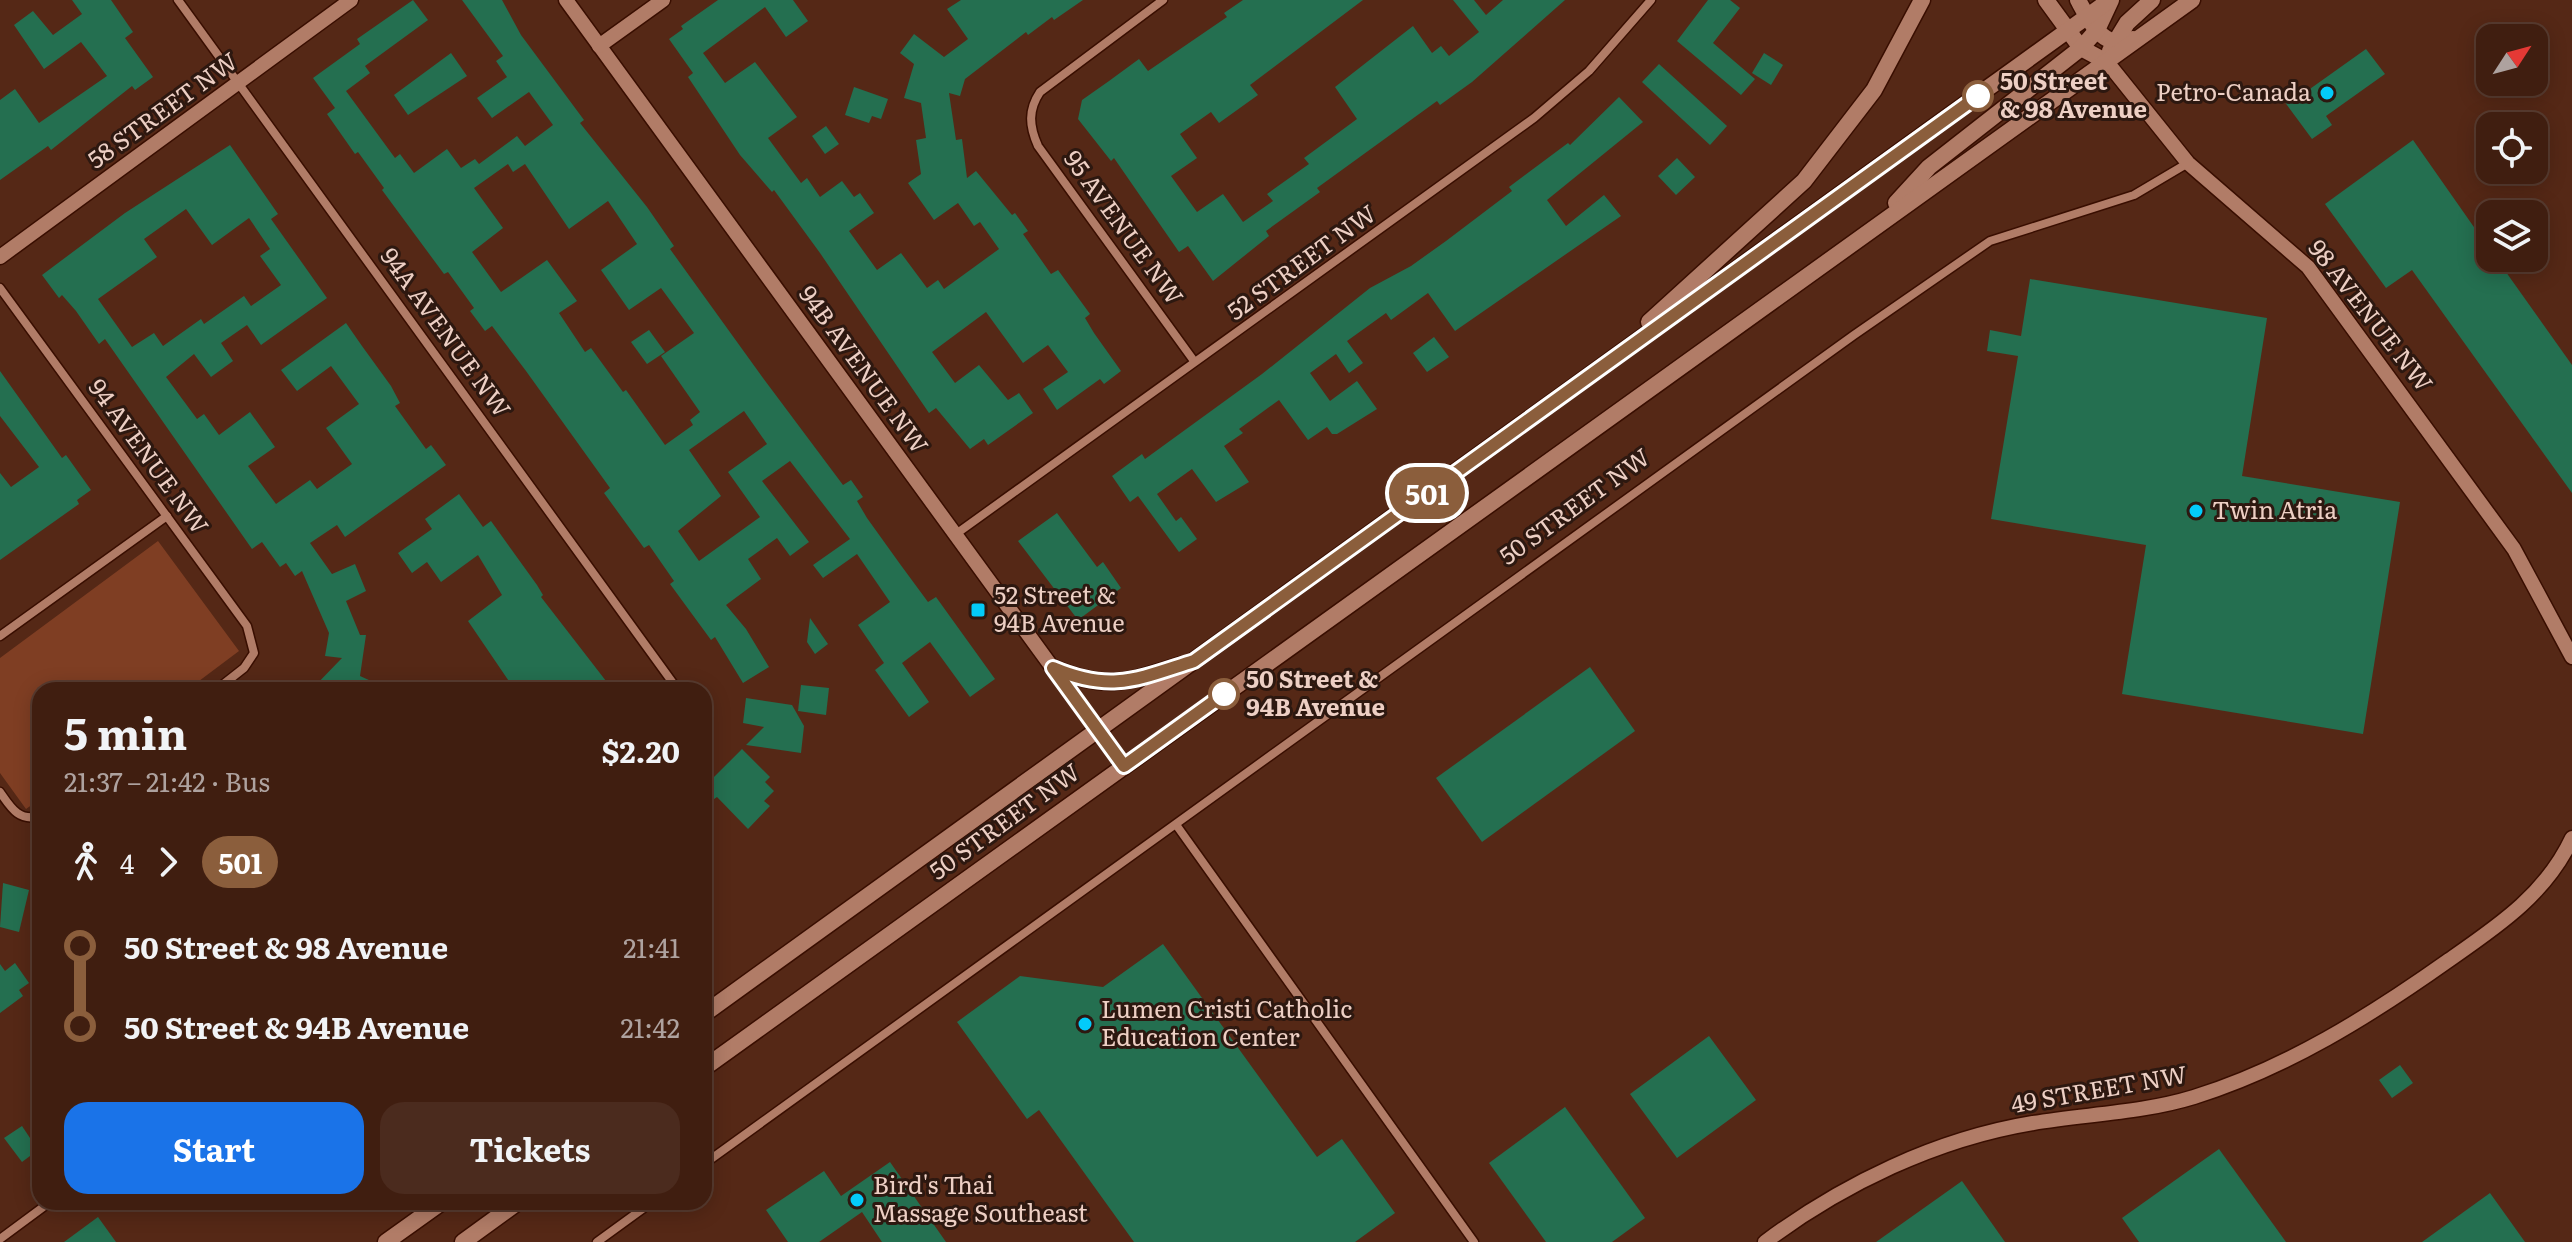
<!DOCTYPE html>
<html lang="en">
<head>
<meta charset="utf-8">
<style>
	:root { --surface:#401e10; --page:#4b2b1e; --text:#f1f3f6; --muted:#aea29f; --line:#593c30; --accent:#1a73e8 }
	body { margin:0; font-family:Literata,serif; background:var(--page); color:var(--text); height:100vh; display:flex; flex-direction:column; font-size:30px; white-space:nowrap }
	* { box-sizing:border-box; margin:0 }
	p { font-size:26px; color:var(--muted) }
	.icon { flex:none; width:44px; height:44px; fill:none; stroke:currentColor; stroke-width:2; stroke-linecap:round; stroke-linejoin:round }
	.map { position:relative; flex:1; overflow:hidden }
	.side { position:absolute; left:32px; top:682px; width:680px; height:528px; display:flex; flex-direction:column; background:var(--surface); border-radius:24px; box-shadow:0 4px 20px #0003,0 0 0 2px var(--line) }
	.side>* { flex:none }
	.badge { padding:0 16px; border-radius:26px; font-size:28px; line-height:52px }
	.needle { width:52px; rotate:54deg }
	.buttons { position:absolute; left:2476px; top:24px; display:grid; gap:16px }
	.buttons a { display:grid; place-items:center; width:72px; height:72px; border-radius:16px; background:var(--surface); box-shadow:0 4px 20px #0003,0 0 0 2px var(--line); font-size:40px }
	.map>.badge { position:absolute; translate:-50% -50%; box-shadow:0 0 0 4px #fff }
	.legs { display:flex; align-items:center; gap:12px; height:88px; padding:0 32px; font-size:26px }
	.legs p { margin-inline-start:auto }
	.headline { display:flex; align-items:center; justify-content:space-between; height:136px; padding:0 32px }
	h1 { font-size:44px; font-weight:700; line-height:60px }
	.primary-button { display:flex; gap:16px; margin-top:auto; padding:16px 32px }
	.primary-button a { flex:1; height:92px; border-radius:24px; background:var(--accent); color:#fff; font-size:32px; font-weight:700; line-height:92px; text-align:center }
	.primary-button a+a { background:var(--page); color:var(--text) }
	ul { padding:0 32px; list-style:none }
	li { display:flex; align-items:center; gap:28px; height:80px; font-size:30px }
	li i { display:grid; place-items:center; width:12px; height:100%; margin:0 10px; background:currentColor }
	li i::after { content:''; width:20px; height:20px; margin:-10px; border:6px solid; border-radius:50%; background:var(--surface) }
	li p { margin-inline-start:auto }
	li:first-child i { background:linear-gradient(#0000 50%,currentColor 0) }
	li:last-child i { background:linear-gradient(currentColor 50%,#0000 0) }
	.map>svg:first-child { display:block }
	.park { fill:#7f3e23 }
	.building { fill:#246f50; fill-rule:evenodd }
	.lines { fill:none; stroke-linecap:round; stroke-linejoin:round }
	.minor-casing { stroke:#390e00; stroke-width:11 }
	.tertiary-casing { stroke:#390e00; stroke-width:17 }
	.secondary-casing { stroke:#390e00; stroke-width:19 }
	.minor { stroke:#b17c67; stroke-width:8 }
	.tertiary { stroke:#b17c67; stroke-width:14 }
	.secondary { stroke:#b17c67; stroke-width:16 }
	.line-1-casing { stroke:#fff; stroke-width:18 }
	.line-1 { stroke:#8b5e3c; stroke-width:12 }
	.poi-dot { fill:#03cbf9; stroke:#2d1810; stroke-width:3 }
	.stop-1-dot { fill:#fff; stroke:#8b5e3c; stroke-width:4 }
	.labels { text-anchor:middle; stroke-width:6; stroke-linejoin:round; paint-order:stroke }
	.stop-label { font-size:24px; font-weight:bold; fill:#edcfc4; stroke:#2d1810; text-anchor:start }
	.poi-label { font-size:24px; fill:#edcfc4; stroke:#2d1810; text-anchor:start }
	.street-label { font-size:24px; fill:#edcfc4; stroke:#2d1810 }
</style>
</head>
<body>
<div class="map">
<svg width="2572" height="1242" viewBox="0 0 2572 1242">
	<rect width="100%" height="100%" fill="#552816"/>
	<path class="park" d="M158,541l81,110 -52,39h-147v109l-14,10 -26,-36v-115z"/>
	<g class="building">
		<path d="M72,0h39l22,32 -8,6 28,39 -18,13 -3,-4 -81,64 -3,-4 -48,34v-80l15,-11 24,34 68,-47 -26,-34 -37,27 -30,-44 19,-14 20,24 29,-21z"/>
		<path d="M413,0l15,20 -63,46 5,7 -24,18 49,67 5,-4 14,19 33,-24 14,19 14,-9 4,5 38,-28 8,10 28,-21 -24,-33 -37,26 -15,-20 30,-21 -11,-16 7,-5 -41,-56h40l19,35 63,85 -4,3 67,84 27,39 -4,3 93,129 80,107 8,-5 12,17 -6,4 10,17 33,46 28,38 8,-5 59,82 -25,18 -40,-55 -28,21 27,39 -20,15 -34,-47 9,-7 -26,-38 32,-23 -33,-48 -34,24 -10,-13 37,-26 -60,-78 -28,20 47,61 -19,14 -13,-18 -29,21 13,20 -35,26 20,24 23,38 -26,16 -28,-46 -4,3 -41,-56 4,-3 -25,-36 -5,3 -40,-55 6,-5 -84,-117 -34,-45 -7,5 -15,-20 4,-3 -26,-36 -4,2 -62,-84 2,-2 -26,-36 -3,2 -28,-40 8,-6 -22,-30 47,-34 -3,-5zM508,164l5,8 12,-8 44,65 39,-28 29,43 -36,26 28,40 32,-22 33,45 -33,23 39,56 -10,8 3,5 -28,20 -39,-55 -3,2 -32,-44 -6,4 -26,-39 18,-12 -30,-41 -46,32 -29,-40 31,-24 -29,-40zM744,411l23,33 -39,28 32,45 -61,44 -21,-30 43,-35 -32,-46z"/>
		<path d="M718,0h75l15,21 -22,16 -21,-30 -62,46 22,30 30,-21 42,55 -29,21 33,45 6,-5 13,19 22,-16 12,16 6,-4 14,20 -25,18 28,39 24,-17 26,35 11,-8 6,9 55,-40 -19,-27 -6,4 -16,-23 -24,17 -26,-37 13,-9 -5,-34 10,-2 -5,-35 -17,-5 10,-34 -14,-11 14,-19 30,23 24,-18 -21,-30 14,-9h122l-29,20 -2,-3 -24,18 -2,-3 -61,47 -5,17 -11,-3 7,47 6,-1 5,39 9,-7 36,44 3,-2 13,18 -5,3 28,40 7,-4 32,44 -5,4 9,15 27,38 -17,13 -4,-5 -43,31 -14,-21 25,-17 -20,-27 -25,18 -37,-51 -54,40 23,31 24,-18 29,35 11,-7 14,20 -45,32 -4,-6 -14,10 -34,-41 -7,5 -109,-160 -46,-63 -2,2 -32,-37 -52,-78 5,-4 -24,-34 14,-10 -2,-3z"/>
		<path d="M1243,0h120l-113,85 8,10 -39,28 -8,-11 -31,22 17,24 -26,18 26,36 26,-18 20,28 30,-21 -6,-7 42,-30 -5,-6 53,-39 -22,-32 78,-61 19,27 9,-7 8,10 30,-24 -26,-32h21l12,15 17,-15h62l-93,82 -32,23 -3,-4 -120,87 3,4 -54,39 3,5 -56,45 -25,-35 -9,6 -65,-94 -3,3 -33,-42 4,-19 27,-19 30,-22 9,12 79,-54 -3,-4z"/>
		<path d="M1708,0h22l10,8 -27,35 42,36 -14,16 -64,-54z"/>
		<path d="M2366,49l19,25 -59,42 6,9 -20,14 -28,-38 20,-15 3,5z"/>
		<path d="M451,53l16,23 -59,39 -14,-20z"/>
		<path d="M1764,53l19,12 -12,20 -19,-12z"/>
		<path d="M1659,64l68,62 -17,19 -68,-63z"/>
		<path d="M854,87l34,12 -7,20 -9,-3 -3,7 -24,-8z"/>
		<path d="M1619,97l24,25 -96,78 19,26 38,-31 17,21 -166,115 -27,-38 -37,27 -5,-7 -39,28 16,22 -14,10 -13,-19 -26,19 20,28 27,-20 20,28 -40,25h-5l-5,-7 -19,13 -29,-40 -40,29 4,4 -19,13 25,36 -33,20 -24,-33 -35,25 19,27 5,-4 16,22 -18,13 -41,-56 -8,6 -18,-26 30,-22 3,5 117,-85 108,-86 41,-22 35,-25 66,-50 -3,-4 59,-44 2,2z"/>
		<path d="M826,126l13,18 -14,10 -13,-18z"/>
		<path d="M2413,140l77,110v8h6l76,107v128l-160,-223 -26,18 -61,-84z"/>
		<path d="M230,145l48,69 -7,5 56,79 -66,47 -14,-20 -26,18 12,18 -22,16 -17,-23 -28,23 31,42 7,-5 15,21 31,-23 25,35 -27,19 28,38 34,-24 7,9 35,-25 -26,-36 33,-24 -28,-38 -34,25 -16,-21 65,-47 16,23 29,40 9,17 -5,3 31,43 5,-4 15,20 -101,72 -8,-12 -27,18 22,31 23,-10 11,27 -20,10 14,34h6l-6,41 31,14h-80l31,-32 -17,-2 4,-23 -27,-62 -7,5 -9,-13 -6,4 -18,-25 -10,7 -147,-210 -6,5 -23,-33 -14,-16 -3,3 -17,-23 83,-62zM186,209l26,36 37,-27 21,31 -10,7 21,29 -30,21 -7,-10 -40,28 -3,-5 -38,27 -9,-13 -22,14 -34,-48 59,-42 -13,-18z"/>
		<path d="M1677,158l18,19 -19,18 -18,-19z"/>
		<path d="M2030,279l237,39 -25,158 158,26 -37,232 -241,-40 24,-149 -155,-26 27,-163 -31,-5 3,-21 31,6z"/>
		<path d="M649,330l16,22 -18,12 -16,-22z"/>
		<path d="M1434,337l15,20 -22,15 -14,-19z"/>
		<path d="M0,371l62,87 4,-3 25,35 -14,10 2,4 -79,56v-87l11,14 28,-20 -39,-51z"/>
		<path d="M459,494l24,33 8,-6 46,64 6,10 -2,2 72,93h-98l-47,-69 34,-26 -24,-40 -37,27 -14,-20 -15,11 -14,-20 34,-24 -7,-10z"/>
		<path d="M1057,513l40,54 6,-5 18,26 -43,32 -60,-79z"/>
		<path d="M810,618l18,26 -13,10 -8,-12z"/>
		<path d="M1590,667l45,64 -153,111 -46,-64z"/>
		<path d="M801,685l28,3 -3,27 -28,-4z"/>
		<path d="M746,698l46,7 12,21 -3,27 -55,-8 18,-18 -21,-4z"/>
		<path d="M742,749l28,28 -5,5 9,9 -10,10 6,5 -22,23 -31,-32 -13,9v-19z"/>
		<path d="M3,883l26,7 -10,42 -19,-5z"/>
		<path d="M1163,944l154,213 25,-18 53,74 -40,29h-221l-95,-132 -12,9 -70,-97 63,-46 83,11z"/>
		<path d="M15,963l14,20 -10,7 4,6 -23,17v-49l5,7z"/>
		<path d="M1709,1036l47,64 -79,58 -47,-64z"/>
		<path d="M2400,1065l13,18 -21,15 -13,-18z"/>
		<path d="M1565,1107l80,111 -33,24h-66l-57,-79z"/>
		<path d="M22,1126l16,24 -16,12 -18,-24z"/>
		<path d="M2219,1149l67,93h-147l-17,-24z"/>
		<path d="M890,1162l56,80h-64l-20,-30 -43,30h-31l-22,-32 58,-39 17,25z"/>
		<path d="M1962,1181l43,61h-129z"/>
		<path d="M2490,1193l35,49h-103z"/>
		<path d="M98,1217l18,25h-52z"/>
	</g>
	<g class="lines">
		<defs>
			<g id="minor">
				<path d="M178,0l500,690"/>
				<path d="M1163,0l-123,92c-12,18 -11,34 -2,54l156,215"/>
				<path d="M0,288l247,338 7,27 -10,15 -28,22"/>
				<path d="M956,534l578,-416 55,-47 62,-71"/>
				<path d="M0,636l167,-120"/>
				<path d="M0,792c11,16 19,30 40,24"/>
				<path d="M1177,826l297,416"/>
				<path d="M704,1164l1150,-829 136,-94 144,-46 54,-32"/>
				<path d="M0,1239l50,-37"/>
				<path d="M597,1242l55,-40"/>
			</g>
			<g id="tertiary">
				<path d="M566,0l558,766"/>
				<path d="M599,46l64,-46"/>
				<path d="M2107,62l81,101 120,104 206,282 58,108"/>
				<path d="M0,257l351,-257"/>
				<path d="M1765,1242c78,-58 171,-103 268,-119 54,-9 109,-10 161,-26 93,-29 176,-81 255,-137 49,-34 97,-66 123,-122"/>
			</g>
			<g id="secondary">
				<path d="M2046,0l35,48 26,14"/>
				<path d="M2078,0c12,22 26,52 55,39"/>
				<path d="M2110,51l17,-28 25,-23"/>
				<path d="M1896,203l33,-36 152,-119 16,-18 14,-30"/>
				<path d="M1649,322l155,-141 70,-91 48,-90"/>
				<path d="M1053,668c54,23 75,14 128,-3"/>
				<path d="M704,1014l1406,-1014"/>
				<path d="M704,1068l1488,-1068"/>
				<path d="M386,1242l56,-40"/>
				<path d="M463,1242l55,-40"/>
			</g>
		</defs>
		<use href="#minor" class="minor-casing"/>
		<use href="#tertiary" class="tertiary-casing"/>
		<use href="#secondary" class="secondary-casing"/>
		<use href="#minor" class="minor"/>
		<use href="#tertiary" class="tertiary"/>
		<use href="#secondary" class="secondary"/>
	</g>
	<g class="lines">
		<defs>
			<path id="line-1" d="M1224,694l-100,72 -71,-98c59,25 84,11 141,-7l784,-565"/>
		</defs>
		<use href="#line-1" class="line-1-casing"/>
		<use href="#line-1" class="line-1"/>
	</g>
	<g class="poi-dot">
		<circle cx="2327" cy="93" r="8"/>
		<circle cx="2196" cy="511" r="8"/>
		<rect x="970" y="602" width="16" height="16" rx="4"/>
		<circle cx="1085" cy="1024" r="8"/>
		<circle cx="857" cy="1200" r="8"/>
	</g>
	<g class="stop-1-dot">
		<circle cx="1978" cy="96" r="14"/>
		<circle cx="1224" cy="694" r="14"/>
	</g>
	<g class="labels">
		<g class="stop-label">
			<text x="2000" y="90">50 Street<tspan x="2000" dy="28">&amp; 98 Avenue</tspan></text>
			<text x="1246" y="688">50 Street &amp;<tspan x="1246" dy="28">94B Avenue</tspan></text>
		</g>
		<g class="poi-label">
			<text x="2311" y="101" text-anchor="end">Petro-Canada</text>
			<text x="2212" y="519">Twin Atria</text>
			<text x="994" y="604">52 Street &amp;<tspan x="994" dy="28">94B Avenue</tspan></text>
			<text x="1101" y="1018">Lumen Cristi Catholic<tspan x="1101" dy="28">Education Center</tspan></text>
			<text x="873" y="1194">Bird's Thai<tspan x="873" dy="28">Massage Southeast</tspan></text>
		</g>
		<g class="street-label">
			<text transform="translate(163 111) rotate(-36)" y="8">58 STREET NW</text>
			<text transform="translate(1123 228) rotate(54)" y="8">95 AVENUE NW</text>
			<text transform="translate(1302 263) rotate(-36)" y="8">52 STREET NW</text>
			<text transform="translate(2370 316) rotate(52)" y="8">98 AVENUE NW</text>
			<text transform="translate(445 333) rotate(54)" y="8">94A AVENUE NW</text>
			<text transform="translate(863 370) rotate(54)" y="8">94B AVENUE NW</text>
			<text transform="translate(148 457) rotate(54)" y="8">94 AVENUE NW</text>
			<text transform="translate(1575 507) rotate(-36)" y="8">50 STREET NW</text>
			<text transform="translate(1005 822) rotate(-36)" y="8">50 STREET NW</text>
			<text transform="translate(2099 1090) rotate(-10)" y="8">49 STREET NW</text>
		</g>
	</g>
</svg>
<div class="buttons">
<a><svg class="needle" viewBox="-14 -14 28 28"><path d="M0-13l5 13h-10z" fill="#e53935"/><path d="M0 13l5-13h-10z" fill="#aea29f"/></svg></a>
<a><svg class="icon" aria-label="locate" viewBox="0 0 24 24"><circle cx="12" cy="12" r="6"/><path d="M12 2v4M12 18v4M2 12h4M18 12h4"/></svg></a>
<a><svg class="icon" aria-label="layers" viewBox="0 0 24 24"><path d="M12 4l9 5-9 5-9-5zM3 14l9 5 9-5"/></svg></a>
</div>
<b class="badge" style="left:1427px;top:493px;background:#8b5e3c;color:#fff">501</b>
<section class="side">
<div class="headline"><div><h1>5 min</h1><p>21:37 – 21:42 · Bus</p></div><b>$2.20</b></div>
<div class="legs"><svg class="icon" aria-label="walk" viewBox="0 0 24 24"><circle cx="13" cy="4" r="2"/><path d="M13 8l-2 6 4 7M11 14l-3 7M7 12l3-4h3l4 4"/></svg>4<svg class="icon" aria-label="forward" viewBox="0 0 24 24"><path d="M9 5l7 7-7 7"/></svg><b class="badge" style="background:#8b5e3c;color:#fff">501</b></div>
<ul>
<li><i style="color:#8b5e3c"></i><b>50 Street &amp; 98 Avenue</b><p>21:41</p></li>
<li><i style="color:#8b5e3c"></i><b>50 Street &amp; 94B Avenue</b><p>21:42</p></li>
</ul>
<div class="primary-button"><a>Start</a><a>Tickets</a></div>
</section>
</div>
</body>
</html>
